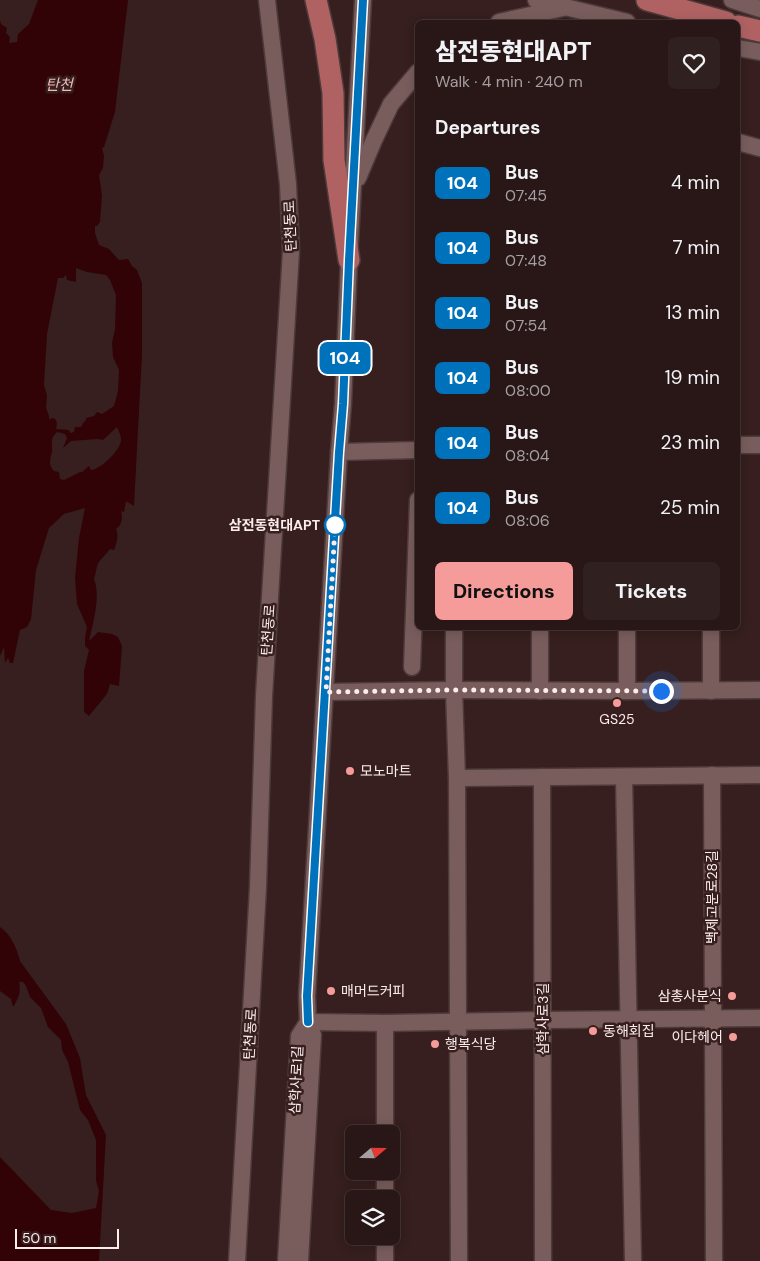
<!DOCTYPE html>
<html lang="en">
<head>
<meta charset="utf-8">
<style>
	:root { --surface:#281716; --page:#30201f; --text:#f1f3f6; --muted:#a59fa1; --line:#443635; --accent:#f59b99 }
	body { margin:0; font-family:"DM Sans","Noto Sans KR",sans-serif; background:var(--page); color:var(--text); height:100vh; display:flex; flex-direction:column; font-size:19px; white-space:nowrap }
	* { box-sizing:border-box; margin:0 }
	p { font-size:16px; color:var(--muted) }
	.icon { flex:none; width:28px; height:28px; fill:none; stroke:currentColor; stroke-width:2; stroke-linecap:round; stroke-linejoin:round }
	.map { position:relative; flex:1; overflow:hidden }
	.panel { position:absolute; left:415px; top:20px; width:325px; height:610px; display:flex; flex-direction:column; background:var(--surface); border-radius:8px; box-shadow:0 2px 12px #0003,0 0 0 1px var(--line) }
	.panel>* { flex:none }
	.badge { padding:0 10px; border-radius:8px; font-size:18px; line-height:32px }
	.needle { width:32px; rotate:70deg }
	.fabs { position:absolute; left:345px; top:1125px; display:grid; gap:10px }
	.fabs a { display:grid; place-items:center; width:55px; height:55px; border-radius:8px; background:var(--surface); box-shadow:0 2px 12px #0003,0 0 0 1px var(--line); font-size:25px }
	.scale { position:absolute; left:15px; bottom:12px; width:104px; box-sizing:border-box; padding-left:5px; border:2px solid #fdecec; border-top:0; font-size:14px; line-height:18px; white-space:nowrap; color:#fdecec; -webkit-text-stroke:4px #361f1e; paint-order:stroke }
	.you { position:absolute; width:25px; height:25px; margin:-12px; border:4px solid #fff; border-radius:50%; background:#1a73e8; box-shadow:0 0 0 8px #1a73e833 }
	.map>.badge { position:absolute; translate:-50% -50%; box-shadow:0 0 0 2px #fff }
	h2 { padding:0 20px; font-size:19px; line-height:45px }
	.round { display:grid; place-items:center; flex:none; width:52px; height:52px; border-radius:8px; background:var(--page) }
	.summary { display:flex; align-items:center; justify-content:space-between; height:85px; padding:0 20px }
	h1 { font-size:24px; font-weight:800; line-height:38px }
	.button { display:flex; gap:10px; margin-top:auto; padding:10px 20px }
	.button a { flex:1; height:58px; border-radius:8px; background:var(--accent); color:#111; font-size:20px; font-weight:800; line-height:58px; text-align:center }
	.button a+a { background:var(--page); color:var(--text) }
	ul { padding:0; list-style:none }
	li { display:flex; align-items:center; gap:15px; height:65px; padding:0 20px }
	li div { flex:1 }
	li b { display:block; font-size:19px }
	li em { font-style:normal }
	li .badge { min-width:55px; font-weight:700; text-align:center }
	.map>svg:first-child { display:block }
	.water { fill:#310307; fill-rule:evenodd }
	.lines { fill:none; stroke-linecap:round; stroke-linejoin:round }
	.minor-casing { stroke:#4e3a3a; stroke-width:19 }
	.major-casing { stroke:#4e3a3a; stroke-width:24 }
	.minor { stroke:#795d5c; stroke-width:16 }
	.major { stroke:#b06263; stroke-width:21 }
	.line-casing { stroke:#fff; stroke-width:11 }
	.line { stroke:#0072bc; stroke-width:8 }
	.walk { stroke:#fdecec; stroke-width:5; stroke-dasharray:0 9 }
	.stop-dot { fill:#fff; stroke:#0072bc; stroke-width:2.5 }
	.poi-dot { fill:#f59b99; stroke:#361f1e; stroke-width:2 }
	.labels { text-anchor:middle; stroke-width:5; stroke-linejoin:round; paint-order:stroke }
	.street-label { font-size:14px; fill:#fdecec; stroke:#361f1e }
	.stop-label { font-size:14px; font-weight:bold; fill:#fdecec; stroke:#361f1e; text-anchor:end }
	.poi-label { font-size:14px; fill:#fdecec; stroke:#361f1e; text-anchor:start }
	.water-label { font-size:15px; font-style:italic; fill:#efbab8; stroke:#361f1e }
</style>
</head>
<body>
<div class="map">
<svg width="760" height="1261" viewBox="0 0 760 1261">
	<rect width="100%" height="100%" fill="#361f1e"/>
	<g class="water">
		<path d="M38,0h90l-13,112 -11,35 -2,1 2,8 -1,12 -4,7 3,21 -2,26 -3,4h-2v7l4,12 10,4 10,11 9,-1 4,7 5,4 5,13v71l-8,152 -8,-5 -2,11 -3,-1c2,7 1,14 -5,18 3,7 1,13 -2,21l-4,-1c-3,4 -8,9 -11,13 -3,5 -3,12 -5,17 7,17 -1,44 -5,62l9,-9 14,2 6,3 4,9 -3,40 -9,-2 -3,10 -18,22 -5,-4v-41l5,-21 -4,-4v-9l2,-10 -10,-23 -2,-26 4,-40 6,-30 -21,6 -15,14 -13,42 -5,49 -4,8 -7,3 -7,33h-3l-2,-5 -3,5 -1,-16 -4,9v-636l1,4 6,4 -1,5 4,4 -1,6 8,-1 1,-8 11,-10zM76,268l11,4 19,3 4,5 6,15 -1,34 -3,14 1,14 6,13 -1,21 -4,15 -12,8 -5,-2 -3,4 -8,2v2l-3,3 -2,4h-6l-1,5 -4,1 -1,-3 -13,-1c1,-5 2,-7 -2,-11l-5,1v-3l-3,-8 1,-13 -3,-10 3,-51 11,-56h5l3,-3 1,5 9,2zM117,427c1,3 4,8 4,12 1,10 -20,30 -30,31l-2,-4 -7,6h-2l-16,8 -4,-1 -1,-7 -5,-1c-6,-7 -4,-11 -2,-19 1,-9 -3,-12 5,-20l8,2 2,4 -4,10 8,-7 26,-2 6,1z"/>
		<path d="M0,927c11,7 17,22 20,34l46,63 14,34 6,37 20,40 -7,126h-99v-104l51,53 21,3 24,-5 3,-17 -3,-10v-41l-8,-20 -8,-10 -12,-48 -6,-12 -1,-10 -13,-13 -7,-19 -11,-11 -4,-11 -3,-4h-4c2,10 0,16 -6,25l-2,-8 -11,-8z"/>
	</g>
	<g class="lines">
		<defs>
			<g id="minor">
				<path d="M536,0l91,22"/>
				<path d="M732,0l28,9"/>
				<path d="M499,22l64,-14"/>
				<path d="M738,48l22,4"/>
				<path d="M738,142l22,6"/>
				<path d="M358,178l16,-38 17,-36 27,-32"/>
				<path d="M738,445h22"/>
				<path d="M339,452l79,-2"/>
				<path d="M454,628v62l3,88 2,483"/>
				<path d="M540,628v63"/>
				<path d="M627,628v63"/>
				<path d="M711,628v63"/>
				<path d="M412,667l6,-167"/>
				<path d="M326,692l128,-2 173,1 133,-1"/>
				<path d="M712,775l2,486"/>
				<path d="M542,777l1,484"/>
				<path d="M624,777l9,484"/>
				<path d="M457,778l303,-3"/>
				<path d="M308,1022l77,1 158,-3 217,-2"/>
				<path d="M385,1023v111"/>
				<path d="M385,1171v28"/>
				<path d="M385,1236v25"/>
				<path d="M237,1261l21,-374 6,-191 27,-445 -3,-67 -21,-184"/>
				<path d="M286,1261l13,-225 9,-14"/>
				<path d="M300,1261l13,-226 -5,-13 -1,-26 32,-544 4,-48 6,-144 14,-260"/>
			</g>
			<g id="major">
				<path d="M316,0l9,39 8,54 1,67 15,100"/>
				<path d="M647,0l79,22"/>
				<path d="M738,26l22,5"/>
			</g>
		</defs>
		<use href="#minor" class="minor-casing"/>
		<use href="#major" class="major-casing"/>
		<use href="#minor" class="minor"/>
		<use href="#major" class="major"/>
	</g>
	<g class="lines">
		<defs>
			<path id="line" d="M308,1022l-1,-26 32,-544 4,-48 6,-144 14,-260"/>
		</defs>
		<use href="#line" class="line-casing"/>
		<use href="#line" class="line"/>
		<path class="walk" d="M335,525l-9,167 128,-2 207,1"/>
	</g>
	<circle class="stop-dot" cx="335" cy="525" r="10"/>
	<g class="poi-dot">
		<circle cx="617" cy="703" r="5"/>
		<circle cx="350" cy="771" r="5"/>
		<circle cx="331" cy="991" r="5"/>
		<circle cx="732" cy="996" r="5"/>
		<circle cx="593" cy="1031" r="5"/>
		<circle cx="733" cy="1037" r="5"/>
		<circle cx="435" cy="1044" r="5"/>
	</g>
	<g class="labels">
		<g class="street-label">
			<text transform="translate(290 226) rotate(-92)" y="5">탄천동로</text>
			<text transform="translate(268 630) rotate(-86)" y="5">탄천동로</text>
			<text transform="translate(712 897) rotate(-90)" y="5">백제고분로28길</text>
			<text transform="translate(543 1019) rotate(-90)" y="5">삼학사로3길</text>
			<text transform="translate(250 1034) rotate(-87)" y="5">탄천동로</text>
			<text transform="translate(296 1080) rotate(-87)" y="5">삼학사로1길</text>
		</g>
		<g class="stop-label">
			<text x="320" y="530">삼전동현대APT</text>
		</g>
		<g class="poi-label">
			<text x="617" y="724" text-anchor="middle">GS25</text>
			<text x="360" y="776">모노마트</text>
			<text x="341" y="996">매머드커피</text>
			<text x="722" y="1001" text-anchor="end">삼총사분식</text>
			<text x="603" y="1036">동해회집</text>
			<text x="723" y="1042" text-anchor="end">이다헤어</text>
			<text x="445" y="1049">행복식당</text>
		</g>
		<g class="water-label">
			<text x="59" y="90">탄천</text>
		</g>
	</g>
</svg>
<div class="fabs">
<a><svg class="needle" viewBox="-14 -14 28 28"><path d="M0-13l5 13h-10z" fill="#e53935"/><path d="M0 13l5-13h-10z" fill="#a59fa1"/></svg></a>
<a><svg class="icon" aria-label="layers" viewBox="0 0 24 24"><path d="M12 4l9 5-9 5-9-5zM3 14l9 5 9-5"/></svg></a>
</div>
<div class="scale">50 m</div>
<div class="you" style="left:661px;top:691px"></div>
<b class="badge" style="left:345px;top:358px;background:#0072bc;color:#fff">104</b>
<section class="panel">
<div class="summary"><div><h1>삼전동현대APT</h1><p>Walk · 4 min · 240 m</p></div><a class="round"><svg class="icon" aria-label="heart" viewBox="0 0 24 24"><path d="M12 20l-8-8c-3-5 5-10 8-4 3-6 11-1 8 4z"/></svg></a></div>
<h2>Departures</h2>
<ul>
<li><span class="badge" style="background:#0072bc;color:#fff">104</span><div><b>Bus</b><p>07:45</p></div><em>4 min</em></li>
<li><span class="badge" style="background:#0072bc;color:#fff">104</span><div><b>Bus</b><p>07:48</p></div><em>7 min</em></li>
<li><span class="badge" style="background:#0072bc;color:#fff">104</span><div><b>Bus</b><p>07:54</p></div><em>13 min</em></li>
<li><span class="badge" style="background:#0072bc;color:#fff">104</span><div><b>Bus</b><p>08:00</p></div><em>19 min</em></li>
<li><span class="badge" style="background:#0072bc;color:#fff">104</span><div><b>Bus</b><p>08:04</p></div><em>23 min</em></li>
<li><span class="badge" style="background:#0072bc;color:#fff">104</span><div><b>Bus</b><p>08:06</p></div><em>25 min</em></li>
</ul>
<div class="button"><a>Directions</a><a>Tickets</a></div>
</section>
</div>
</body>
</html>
